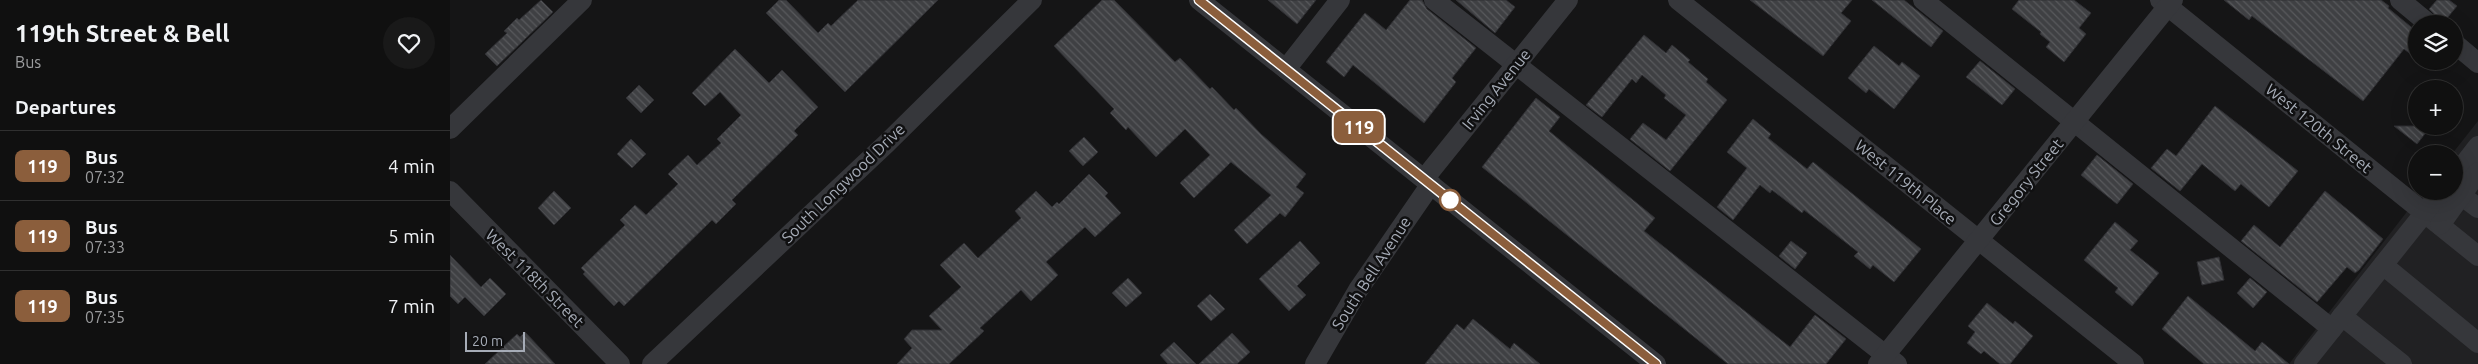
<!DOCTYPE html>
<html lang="en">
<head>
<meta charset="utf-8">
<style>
	:root { --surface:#101010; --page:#191919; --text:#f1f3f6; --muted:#9c9d9f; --line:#303030 }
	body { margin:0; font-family:Ubuntu,sans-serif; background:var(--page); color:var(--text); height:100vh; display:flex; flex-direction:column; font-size:19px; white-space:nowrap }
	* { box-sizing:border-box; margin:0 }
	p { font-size:16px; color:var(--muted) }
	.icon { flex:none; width:28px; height:28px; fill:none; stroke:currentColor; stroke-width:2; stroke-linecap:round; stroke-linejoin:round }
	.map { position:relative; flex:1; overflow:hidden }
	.panel { display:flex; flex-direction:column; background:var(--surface); width:450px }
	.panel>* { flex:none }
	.badge { padding:0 10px; border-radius:8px; font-size:18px; line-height:32px }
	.controls { position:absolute; left:1958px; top:15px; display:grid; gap:10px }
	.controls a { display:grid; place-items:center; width:55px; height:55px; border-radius:50%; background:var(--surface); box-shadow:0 5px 20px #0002,0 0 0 1px var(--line); font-size:25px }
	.scale { position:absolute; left:15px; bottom:12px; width:60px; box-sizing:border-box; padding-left:5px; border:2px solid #a6acb7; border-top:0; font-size:14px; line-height:18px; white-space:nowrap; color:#a6acb7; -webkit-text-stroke:4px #101011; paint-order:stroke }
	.map>.badge { position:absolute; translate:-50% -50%; box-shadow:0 0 0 2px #fff }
	h2 { padding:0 15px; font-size:19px; line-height:45px }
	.round { display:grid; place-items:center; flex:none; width:52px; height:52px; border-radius:26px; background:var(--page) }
	.summary { display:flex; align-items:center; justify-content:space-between; height:85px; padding:0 15px }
	h1 { font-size:24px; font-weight:700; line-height:38px }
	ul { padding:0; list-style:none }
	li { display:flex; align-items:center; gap:15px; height:70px; padding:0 15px; border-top:1px solid var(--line) }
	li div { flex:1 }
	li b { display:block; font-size:19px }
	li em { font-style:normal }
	li .badge { min-width:55px; font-weight:700; text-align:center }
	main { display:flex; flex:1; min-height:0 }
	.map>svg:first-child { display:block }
	.built { fill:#212123 }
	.building { fill:url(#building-back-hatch); stroke:#2f2f33 }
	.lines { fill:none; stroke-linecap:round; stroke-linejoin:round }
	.minor { stroke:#36373b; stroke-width:20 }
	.line-casing { stroke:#fff; stroke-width:11 }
	.line { stroke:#8b5e3c; stroke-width:8 }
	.stop-dot { fill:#fff; stroke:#8b5e3c; stroke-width:2.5 }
	.labels { text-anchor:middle; stroke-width:5; stroke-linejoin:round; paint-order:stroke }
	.street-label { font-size:16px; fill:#a6acb7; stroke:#101011 }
</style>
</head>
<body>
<main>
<section class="panel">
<div class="summary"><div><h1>119th Street &amp; Bell</h1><p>Bus</p></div><a class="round"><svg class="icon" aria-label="heart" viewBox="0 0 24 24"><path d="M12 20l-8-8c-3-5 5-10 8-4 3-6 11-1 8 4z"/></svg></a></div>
<h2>Departures</h2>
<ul>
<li><span class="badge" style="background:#8b5e3c;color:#fff">119</span><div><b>Bus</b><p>07:32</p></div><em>4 min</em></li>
<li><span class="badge" style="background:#8b5e3c;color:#fff">119</span><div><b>Bus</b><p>07:33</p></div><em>5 min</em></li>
<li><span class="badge" style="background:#8b5e3c;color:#fff">119</span><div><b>Bus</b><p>07:35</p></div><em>7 min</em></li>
</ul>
</section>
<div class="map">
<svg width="2028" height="364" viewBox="0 0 2028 364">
	<defs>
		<pattern id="building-back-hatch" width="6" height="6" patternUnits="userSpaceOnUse" patternTransform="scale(1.25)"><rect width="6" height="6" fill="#3f4043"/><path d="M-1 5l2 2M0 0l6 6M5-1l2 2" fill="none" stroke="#58595c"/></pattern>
	</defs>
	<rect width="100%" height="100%" fill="#151516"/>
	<path class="built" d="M2028,121v243h-189l134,-173h31l-2,-37z"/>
	<g class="building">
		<path d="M91,0l12,12 -56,54 -12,-12 22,-21 -3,-2 13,-13 2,2z"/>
		<path d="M329,0h7l32,33 10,-10 3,3 27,-26h80l-93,92 -79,-79z"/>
		<path d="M652,0h12l61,62 5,-4 30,31 2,-2 22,23 2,-2 25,26 45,40 -10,13 8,6 -19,24 -5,-4 -33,31 -13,-14 37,-35 -40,-33 -37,36 -14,-15 30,-28 -25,-26 -29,28 -28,-30 -2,3 -16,-17 4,-4 -60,-63z"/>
		<path d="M818,0h48l-19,24z"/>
		<path d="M960,0h12l5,9 49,39 -24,30 4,4 -32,41 -71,-58 -9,12 -18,-15 39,-49 21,17z"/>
		<path d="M1006,0h50l9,7 -20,26z"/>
		<path d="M1300,0h102l-11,13 10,8 -28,35z"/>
		<path d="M1422,0h32l39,31 -12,16z"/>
		<path d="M1569,0h55l17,13 -12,15 7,6 -22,28 -18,-15 4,-5 -10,-8 1,-2 -29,-23z"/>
		<path d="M1774,0h157l8,6 -1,2 28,23v27l-12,-9 -41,52 -111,-85 -3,4z"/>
		<path d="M1987,0h12l8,6 -14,17 -14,-14z"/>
		<path d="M1194,35l22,18 6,-8 18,15 -2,2 20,17 -2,3 21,18 -57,71 -40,-32 13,-16 23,17 20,-25 -22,-17 2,-3 -24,-20 -6,8 -4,-4 -30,38 -16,-12z"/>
		<path d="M1424,46l25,20 3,-4 18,14 -26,33 -25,-20 -3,4 -18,-15z"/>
		<path d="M285,49l34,34 13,-13 36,37 -24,24 4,4 -66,65 4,4 -20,20 -4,-4 -88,86 -5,-5 -5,5 -31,-32 2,-2 -4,-4 44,-43 -5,-5 15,-15 11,10 32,-31 -10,-10 20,-19 9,10 24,-22 -4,-4 24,-24 -21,-23 -15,14 -13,-13z"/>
		<path d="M1530,61l35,28 -13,16 -36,-28z"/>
		<path d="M189,85l15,15 -13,13 -15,-15z"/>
		<path d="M1086,98l24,19 -11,14 106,87 -11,13 146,116 25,-32 31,24 -20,25h-98l-246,-197z"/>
		<path d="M1765,106l83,65 -29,36 -28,-23 -6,7 -33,-27 -22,27 -29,-23 16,-19 9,7z"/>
		<path d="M1303,119l18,15 -3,4 39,31 6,-7 108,87 -27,33 -21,-17 -3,4 -16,-13 4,-4 -54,-42 -2,3 -30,-23 -2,3 -10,-8 -27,35 -16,-13 30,-39 -20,-16z"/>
		<path d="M1944,126h37l-14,18z"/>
		<path d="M634,137l14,15 -15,14 -14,-15z"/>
		<path d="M181,139l15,15 -14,14 -15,-14z"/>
		<path d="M1647,155l36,29 -16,20 -36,-29z"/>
		<path d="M639,174l19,19 -3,3 16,17 -26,24 -10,-10 -39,35 12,13 -27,26 -10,-11 -41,38 4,3 -35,33h-52l15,-16 -8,-9 8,-9h30l-13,-14 32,-29 -21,-22 24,-22 14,15 43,-40 -6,-7 21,-20 16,16 5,-5 2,2z"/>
		<path d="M104,191l17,17 -17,17 -16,-17z"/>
		<path d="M1875,191l58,48 -24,31 -4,3 -8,-6 -30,35 -76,-61 13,-16 26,22z"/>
		<path d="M1665,222l23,19 -8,9 29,23 -27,33 -17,-14 3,-4 -34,-28z"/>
		<path d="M850,241l20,22 -23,23 9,9 -17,16 -30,-32z"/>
		<path d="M1341,241l16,12 -12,16 -16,-13z"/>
		<path d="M0,255l31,32 9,-9 16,16 -22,22 -19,-19 -7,7 -8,-8z"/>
		<path d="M1769,257l5,23 -22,5 -5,-23z"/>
		<path d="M678,278l14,15 -16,14 -14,-14z"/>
		<path d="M1800,278l17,14 -14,16 -16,-15z"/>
		<path d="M760,294l15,15 -14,12 -14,-15z"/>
		<path d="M1738,296l67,55 7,-9 27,22h-85l-42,-35z"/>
		<path d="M1537,303l26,21 2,-3 18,15 -23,28h-10l-16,-13 -3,3 -14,-11 8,-11 -7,-6z"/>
		<path d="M1023,319l37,30 4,-6 26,21h-115l32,-40 7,6z"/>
		<path d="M75,332l30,32h-70l32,-30 3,3z"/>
		<path d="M782,333l18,19 -13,12h-38z"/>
		<path d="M724,342l22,22h-28l-8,-9z"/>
	</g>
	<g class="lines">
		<g class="minor">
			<path d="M749,0l457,364"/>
			<path d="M984,0l463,364"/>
			<path d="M1228,0l456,364"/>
			<path d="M1473,0l409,329"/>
			<path d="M1710,0l318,256"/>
			<path d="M1950,0l29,24"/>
			<path d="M2004,43l24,20"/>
			<path d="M836,69l54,-69"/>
			<path d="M0,129l132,-129"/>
			<path d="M2004,177l24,-31"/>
			<path d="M974,179l144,-179"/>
			<path d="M0,191l170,173"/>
			<path d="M2012,196l16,12"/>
			<path d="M1990,225l38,-53"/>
			<path d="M1933,265l95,78"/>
			<path d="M1892,316l60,48"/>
			<path d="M202,364l235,-221 145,-143"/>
			<path d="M865,364l43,-74 73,-106"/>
			<path d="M1428,364l295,-364"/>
			<path d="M1854,364l138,-173"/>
		</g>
	</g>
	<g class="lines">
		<defs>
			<path id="line" d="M749,0l457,364"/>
		</defs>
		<use href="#line" class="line-casing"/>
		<use href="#line" class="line"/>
	</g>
	<circle class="stop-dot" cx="1000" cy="200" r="10"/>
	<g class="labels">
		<g class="street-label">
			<text transform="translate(1046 89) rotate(-51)" y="6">Irving Avenue</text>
			<text transform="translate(1869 128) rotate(39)" y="6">West 120th Street</text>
			<text transform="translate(1456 182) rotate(39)" y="6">West 119th Place</text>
			<text transform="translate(1576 182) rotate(-51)" y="6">Gregory Street</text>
			<text transform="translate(393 183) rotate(-44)" y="6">South Longwood Drive</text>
			<text transform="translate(921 273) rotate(-57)" y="6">South Bell Avenue</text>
			<text transform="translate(85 278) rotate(45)" y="6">West 118th Street</text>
		</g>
	</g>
</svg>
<div class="controls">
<a><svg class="icon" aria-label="layers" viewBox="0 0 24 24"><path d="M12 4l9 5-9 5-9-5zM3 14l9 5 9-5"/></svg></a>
<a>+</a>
<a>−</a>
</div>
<div class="scale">20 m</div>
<b class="badge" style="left:909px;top:127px;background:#8b5e3c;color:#fff">119</b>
</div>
</main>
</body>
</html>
